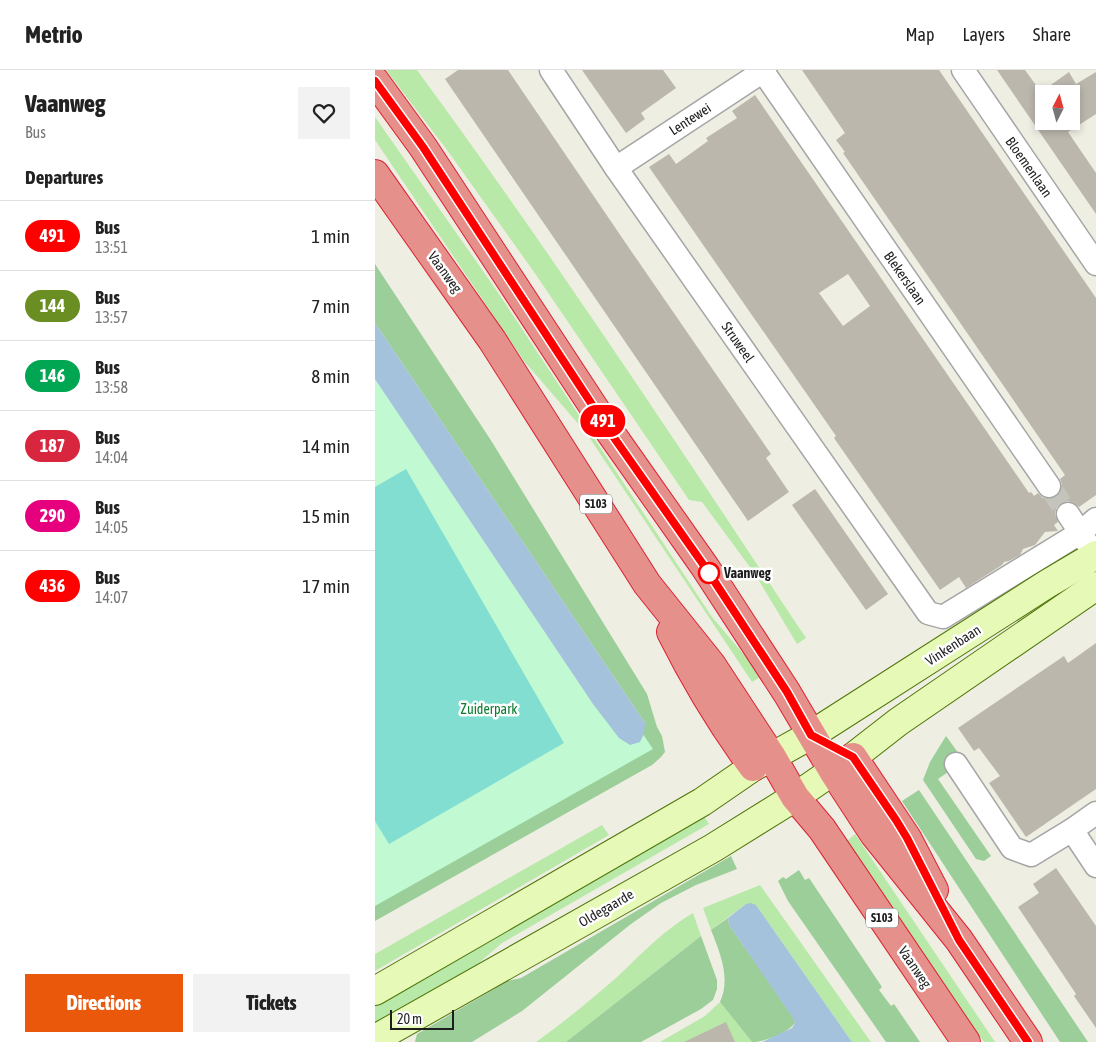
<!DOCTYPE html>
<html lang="en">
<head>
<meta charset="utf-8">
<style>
	:root { --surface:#fff; --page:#f2f2f2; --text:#222; --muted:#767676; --line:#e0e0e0; --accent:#ea580c }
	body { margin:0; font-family:"Asap Condensed",sans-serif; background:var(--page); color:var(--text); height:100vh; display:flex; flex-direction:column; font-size:19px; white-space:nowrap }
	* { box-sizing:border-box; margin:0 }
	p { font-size:16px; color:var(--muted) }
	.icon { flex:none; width:28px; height:28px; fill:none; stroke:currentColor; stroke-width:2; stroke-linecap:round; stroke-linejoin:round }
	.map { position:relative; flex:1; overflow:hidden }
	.panel { display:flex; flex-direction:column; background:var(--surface); width:375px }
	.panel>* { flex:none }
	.badge { padding:0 10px; border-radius:16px; font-size:18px; line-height:32px }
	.needle { width:32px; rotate:6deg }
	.controls { position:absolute; left:660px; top:15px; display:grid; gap:10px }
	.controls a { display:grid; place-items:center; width:45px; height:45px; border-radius:0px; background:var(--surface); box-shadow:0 2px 8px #0003; font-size:25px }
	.scale { position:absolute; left:15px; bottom:12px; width:64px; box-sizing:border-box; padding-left:5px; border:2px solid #1e1e1e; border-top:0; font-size:14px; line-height:18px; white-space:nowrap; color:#1e1e1e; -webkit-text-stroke:4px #fff; paint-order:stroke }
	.map>.badge { position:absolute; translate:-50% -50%; box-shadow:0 0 0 2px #fff }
	h2 { padding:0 25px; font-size:19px; line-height:45px }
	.round { display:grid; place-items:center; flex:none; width:52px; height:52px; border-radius:0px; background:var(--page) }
	.summary { display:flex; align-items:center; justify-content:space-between; height:85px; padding:0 25px }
	h1 { font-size:24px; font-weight:800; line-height:38px }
	.cta { display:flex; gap:10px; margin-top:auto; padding:10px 25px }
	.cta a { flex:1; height:58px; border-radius:0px; background:var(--accent); color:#fff; font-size:20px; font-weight:800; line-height:58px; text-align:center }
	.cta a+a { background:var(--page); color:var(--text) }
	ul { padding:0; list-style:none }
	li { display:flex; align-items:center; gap:15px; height:70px; padding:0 25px; border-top:1px solid var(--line) }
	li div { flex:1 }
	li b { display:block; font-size:19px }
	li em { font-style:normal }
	li .badge { min-width:55px; font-weight:700; text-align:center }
	header { display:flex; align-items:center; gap:30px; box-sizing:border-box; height:70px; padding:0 25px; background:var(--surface); border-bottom:1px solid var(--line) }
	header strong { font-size:24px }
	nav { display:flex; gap:28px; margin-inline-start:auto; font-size:18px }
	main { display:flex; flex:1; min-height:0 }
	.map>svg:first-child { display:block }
	.grass { fill:#b9e9a9 }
	.forest { fill:#9bce98 }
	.park { fill:#c0f9d2 }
	.pitch { fill:#81ded1 }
	.water { fill:#a4c2dc }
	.building { fill:#bbb7ad; fill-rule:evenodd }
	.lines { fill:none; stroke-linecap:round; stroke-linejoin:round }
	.street-tunnel { stroke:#c5c4bc; stroke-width:22; stroke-dasharray:22 11; stroke-linecap:butt }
	.street-casing { stroke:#a5a5a5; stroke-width:25 }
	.secondary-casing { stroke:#4d7405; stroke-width:30 }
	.highway-casing { stroke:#d92436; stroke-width:30 }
	.street { stroke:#fff; stroke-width:22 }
	.secondary { stroke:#e6f9b7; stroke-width:28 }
	.highway { stroke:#e6908b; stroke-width:28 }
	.line-casing { stroke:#fff; stroke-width:11 }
	.line { stroke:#f00; stroke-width:8 }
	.stop-dot { fill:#fff; stroke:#f00; stroke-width:2.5 }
	.labels { text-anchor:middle; stroke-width:5; stroke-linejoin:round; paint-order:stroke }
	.shield { fill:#fff; stroke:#626262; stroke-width:1 }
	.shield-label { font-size:12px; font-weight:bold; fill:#1e1e1e }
	.street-label { font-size:14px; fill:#1e1e1e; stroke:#fff }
	.stop-label { font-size:14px; font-weight:bold; fill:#1e1e1e; stroke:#fff; text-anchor:start }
	.park-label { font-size:14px; fill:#0b7c30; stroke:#fff }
</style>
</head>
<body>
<header>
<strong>Metrio</strong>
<nav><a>Map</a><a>Layers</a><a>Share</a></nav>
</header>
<main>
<section class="panel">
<div class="summary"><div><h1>Vaanweg</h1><p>Bus</p></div><a class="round"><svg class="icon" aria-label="heart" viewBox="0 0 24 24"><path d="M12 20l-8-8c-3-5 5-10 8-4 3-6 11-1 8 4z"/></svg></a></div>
<h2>Departures</h2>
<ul>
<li><span class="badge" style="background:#f00;color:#fff">491</span><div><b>Bus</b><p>13:51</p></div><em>1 min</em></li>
<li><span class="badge" style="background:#6b8e23;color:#fff">144</span><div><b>Bus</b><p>13:57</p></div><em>7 min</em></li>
<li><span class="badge" style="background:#00a651;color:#fff">146</span><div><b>Bus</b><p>13:58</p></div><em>8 min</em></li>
<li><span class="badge" style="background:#d7263d;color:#fff">187</span><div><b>Bus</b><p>14:04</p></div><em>14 min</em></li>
<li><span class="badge" style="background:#e6007e;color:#fff">290</span><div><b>Bus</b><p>14:05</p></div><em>15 min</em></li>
<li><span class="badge" style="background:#f00;color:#fff">436</span><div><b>Bus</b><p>14:07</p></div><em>17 min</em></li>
</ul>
<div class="cta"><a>Directions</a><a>Tickets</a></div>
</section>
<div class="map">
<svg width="721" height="972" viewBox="0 0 721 972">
	<rect width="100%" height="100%" fill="#efeee3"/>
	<g class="grass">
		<path d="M11,0h31c136,185 262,377 389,568l-9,6 -42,-70 -53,-72 -13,-2 -155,-228 -87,-122z"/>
		<path d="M0,47l122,174 215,326 50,59 -10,6 -165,-248 -63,-73 -149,-221z"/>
		<path d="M323,737l11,17 -207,119 -37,32 -90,52v-28z"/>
		<path d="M227,755l7,10 -234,136v-17z"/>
		<path d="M480,764l140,208h-11l-138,-200z"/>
		<path d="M385,815l111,157h-19l-96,-137 -10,-1 -35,26 -8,-22z"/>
		<path d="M318,843l8,23 -135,106h-30c28,-20 55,-42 81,-65 26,-24 44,-45 76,-64z"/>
		<path d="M345,932l32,40h-92l45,-26z"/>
	</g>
	<g class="forest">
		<path d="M0,194l117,178 155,252 10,33 5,9 3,16 -4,5 -9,8 -277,156v-47l270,-151 -270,-400z"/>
		<path d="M571,666l13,18 -8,16 -13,9 53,77 -7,5 -8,-2 -53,-79 7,-18z"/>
		<path d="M544,720l169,252h-28l-158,-241z"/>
		<path d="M356,786l6,13 -41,16 -35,18 -30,21 -109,87 -50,31h-57l2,-8 79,-46 -3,-4 28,-6z"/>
		<path d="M424,800l6,10 4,-2 73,109 -3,3 12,16 3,-2 26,38h-34l-98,-141 -10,-20 5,-4 3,2z"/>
		<path d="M353,848l1,7 65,93 1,5c-7,10 -31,19 -43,19l-32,-40c11,-24 0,-49 -9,-72z"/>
		<path d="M326,866l16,44v9l-4,11 -12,9 -60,33h-75z"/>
	</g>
	<path class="park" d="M0,265l278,414 -278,157z"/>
	<path class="pitch" d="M31,399l158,274 -175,101 -14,-23v-334z"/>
	<g class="water">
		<path d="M0,253l270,400 -1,11 -4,8 -10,3 -11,-7 -26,-34 -218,-325z"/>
		<path d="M376,833l5,2 96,137h-90l30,-14 3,-5 -2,-5 -64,-93 -1,-7 18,-14z"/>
	</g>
	<g class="building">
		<path d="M83,0h50l119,175 144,209 -5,4 23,34 -41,29 -303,-442z"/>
		<path d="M207,0h81l13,18 -35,25 4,6 -19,14z"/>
		<path d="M427,0h137l157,228v197l-17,12 -5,-4 -6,-2 -8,2 -4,6 -1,5 3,8 -4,3 4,6 -13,1 -10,13 -12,4 -3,6 -11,6 -5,1 -2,3 -36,23 -7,-11 -19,13 -106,-152 2,-2 -187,-269 20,-13 7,10 32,-23 -2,-3 31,-20 -5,-7 23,-16 274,398 2,-1 3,4 4,-3 5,5 7,1 6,-2 5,-6 1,-6 -2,-6 5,-4 -222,-322 2,-1 -9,-12 9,-7zM473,204l22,32 -27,20 -24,-33z"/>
		<path d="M622,0h28l16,22 28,-20 7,12 20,-12v42l-28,18 28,41v41zM669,24h27v27h-27z"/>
		<path d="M440,419l73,105 -22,16 -74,-105z"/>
		<path d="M721,573v146l-70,48 -37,-54 11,-7 -21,-28 -5,3 -16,-23 106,-72 4,7z"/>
		<path d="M681,798l40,58v102l-22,-32 2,-2 -58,-87 21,-14 -6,-9z"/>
		<path d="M351,952l9,20h-51z"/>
	</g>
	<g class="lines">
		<path class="street-tunnel" d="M674,416l19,28"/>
		<defs>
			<g id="street">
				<path d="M176,0l65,98 312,445 15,4 137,-84 16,-14"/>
				<path d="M387,0l287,416"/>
				<path d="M588,0l133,194"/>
				<path d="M241,98l149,-98"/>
				<path d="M693,444l19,29"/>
				<path d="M581,694l56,84 19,7 41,-25 24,36"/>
				<path d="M697,760l24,-17"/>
			</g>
			<g id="secondary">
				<path d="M0,921l327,-189 51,-35 58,-32 236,-151 49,-29"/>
				<path d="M0,969l338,-191 82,-51 58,-40 45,-35 198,-136"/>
			</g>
			<g id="highway">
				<path d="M0,11l48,66 187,285 95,135 82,126 46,78 41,63 85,106 69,102"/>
				<path d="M0,104l117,166 155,244 64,80 61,93 23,40 27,32 144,213"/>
				<path d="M296,562c25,50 49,90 82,135"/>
				<path d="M478,687l54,81 27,52"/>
			</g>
		</defs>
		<use href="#street" class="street-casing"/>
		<use href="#secondary" class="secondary-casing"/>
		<use href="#highway" class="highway-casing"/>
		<use href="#street" class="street"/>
		<use href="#secondary" class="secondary"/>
		<use href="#highway" class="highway"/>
	</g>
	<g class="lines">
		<defs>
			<path id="line" d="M0,11l48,66 187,285 95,135 82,125 24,43 42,22 43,63 11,18 52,102 69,102"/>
		</defs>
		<use href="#line" class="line-casing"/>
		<use href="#line" class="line"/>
	</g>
	<circle class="stop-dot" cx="334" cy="503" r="10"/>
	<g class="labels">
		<g class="shield">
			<rect x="205" y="424.5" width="32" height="19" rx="4"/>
			<rect x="491" y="838.5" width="32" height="19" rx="4"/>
		</g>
		<g class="shield-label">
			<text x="221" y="438">S103</text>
			<text x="507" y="852">S103</text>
		</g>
		<g class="street-label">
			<text transform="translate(315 49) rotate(-33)" y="5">Lentewei</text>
			<text transform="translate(654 97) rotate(55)" y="5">Bloemenlaan</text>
			<text transform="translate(70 202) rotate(54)" y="5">Vaanweg</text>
			<text transform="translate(530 208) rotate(55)" y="5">Blekerslaan</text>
			<text transform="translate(363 272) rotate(55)" y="5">Struweel</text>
			<text transform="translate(578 575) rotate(-33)" y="5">Vinkenbaan</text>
			<text transform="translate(231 838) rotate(-30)" y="5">Oldegaarde</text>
			<text transform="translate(540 897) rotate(56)" y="5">Vaanweg</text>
		</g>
		<g class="stop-label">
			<text x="349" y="508">Vaanweg</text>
		</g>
		<g class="park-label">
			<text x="114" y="644">Zuiderpark</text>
		</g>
	</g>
</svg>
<div class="controls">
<a><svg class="needle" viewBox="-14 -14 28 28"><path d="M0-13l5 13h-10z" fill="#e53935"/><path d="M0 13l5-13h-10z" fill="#767676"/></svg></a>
</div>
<div class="scale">20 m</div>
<b class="badge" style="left:228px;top:351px;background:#f00;color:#fff">491</b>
</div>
</main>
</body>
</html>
